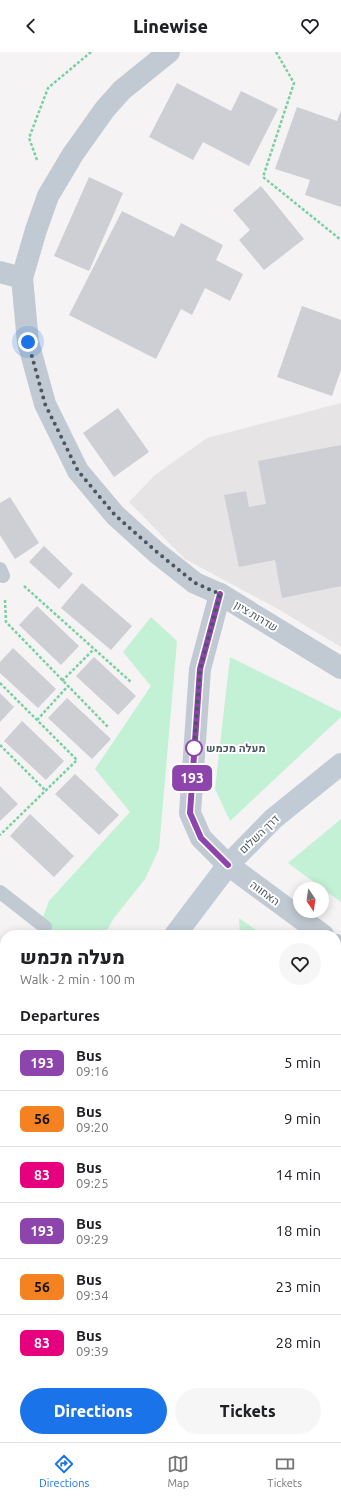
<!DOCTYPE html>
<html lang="en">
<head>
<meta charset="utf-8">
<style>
	:root { --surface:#fff; --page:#f6f6f6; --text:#202124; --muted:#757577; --line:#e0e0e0; --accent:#1a73e8 }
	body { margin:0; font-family:Ubuntu,Heebo,sans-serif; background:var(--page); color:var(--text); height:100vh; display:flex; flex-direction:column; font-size:15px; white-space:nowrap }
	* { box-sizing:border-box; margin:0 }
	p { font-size:13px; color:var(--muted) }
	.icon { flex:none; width:22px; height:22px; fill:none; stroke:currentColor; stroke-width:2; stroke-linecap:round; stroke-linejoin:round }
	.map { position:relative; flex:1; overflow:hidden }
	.panel { position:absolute; left:0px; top:878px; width:341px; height:512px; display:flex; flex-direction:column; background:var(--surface); border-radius:16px 16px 0 0; box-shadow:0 2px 10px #0003 }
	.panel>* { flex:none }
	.badge { padding:0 8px; border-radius:6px; font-size:14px; line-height:26px }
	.needle { width:26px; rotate:167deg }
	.controls { position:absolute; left:293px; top:830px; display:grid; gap:8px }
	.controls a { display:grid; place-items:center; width:36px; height:36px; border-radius:50%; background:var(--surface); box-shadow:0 2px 10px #0003; font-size:20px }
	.you { position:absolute; width:20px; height:20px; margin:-10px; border:3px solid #fff; border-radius:50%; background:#1a73e8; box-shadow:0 0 0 6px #1a73e833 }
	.map>.badge { position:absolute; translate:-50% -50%; box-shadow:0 0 0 2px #fff }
	h2 { padding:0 20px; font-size:15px; line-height:36px }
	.round { display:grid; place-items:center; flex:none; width:42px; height:42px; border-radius:21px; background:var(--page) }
	.head { display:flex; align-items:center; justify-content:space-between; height:68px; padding:0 20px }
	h1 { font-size:19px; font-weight:800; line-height:30px }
	.button { display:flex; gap:8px; margin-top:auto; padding:8px 20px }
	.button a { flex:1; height:46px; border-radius:24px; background:var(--accent); color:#fff; font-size:16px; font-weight:800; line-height:46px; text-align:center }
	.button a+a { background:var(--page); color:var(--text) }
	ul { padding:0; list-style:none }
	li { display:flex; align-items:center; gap:12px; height:56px; padding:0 20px; border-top:1px solid var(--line) }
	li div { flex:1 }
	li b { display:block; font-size:15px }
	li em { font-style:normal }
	li .badge { min-width:44px; font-weight:700; text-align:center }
	header { display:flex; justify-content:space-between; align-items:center; height:52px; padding:0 20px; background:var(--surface); font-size:18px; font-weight:800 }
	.menu { display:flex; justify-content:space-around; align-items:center; height:56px; border-top:1px solid var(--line); background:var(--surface); font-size:11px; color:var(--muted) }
	.menu a { display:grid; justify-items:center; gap:2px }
	.menu .active { color:var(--accent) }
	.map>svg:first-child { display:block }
	.education { fill:#e6e4e5 }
	.green { fill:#c3f1d5 }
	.building { fill:#cdcfd5 }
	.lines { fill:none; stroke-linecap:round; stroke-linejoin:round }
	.path { stroke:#7ad0a6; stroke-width:2.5; stroke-dasharray:3 2; stroke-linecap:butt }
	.lane { stroke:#c1cad2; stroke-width:14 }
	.street { stroke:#c1cad2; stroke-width:22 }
	.secondary { stroke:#c1cbd6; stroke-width:22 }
	.line-casing { stroke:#fff; stroke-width:9 }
	.line { stroke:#8e44ad; stroke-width:6 }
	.walk { stroke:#4a5661; stroke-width:4; stroke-dasharray:0 7.2 }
	.stop-dot { fill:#fff; stroke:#8e44ad; stroke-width:2 }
	.labels { text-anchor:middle; stroke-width:4; stroke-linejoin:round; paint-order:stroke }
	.street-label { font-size:11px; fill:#4a5661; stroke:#fff }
	.stop-label { font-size:11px; font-weight:bold; fill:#4a5661; stroke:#fff; text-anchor:start }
</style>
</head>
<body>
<header><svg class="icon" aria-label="back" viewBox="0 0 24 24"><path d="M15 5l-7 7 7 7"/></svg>Linewise<svg class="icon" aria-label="heart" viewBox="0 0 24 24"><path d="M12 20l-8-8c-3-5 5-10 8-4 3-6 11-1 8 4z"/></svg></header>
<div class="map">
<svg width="341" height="1390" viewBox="0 0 341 1390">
	<rect width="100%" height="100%" fill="#f5f3f3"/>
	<path class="education" d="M341,351v244l-63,-38 -93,-50 -56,-57 26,-27 52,-37z"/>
	<g class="green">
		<path d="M151,565l26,24 -18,208 -14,30 -31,39 -10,17h-68l13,-34 81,-89 -35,-43 56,-83 -28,-34z"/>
		<path d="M230,605l111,55v5l-111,104 -15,-32z"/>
		<path d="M341,767v83l-53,-39z"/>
		<path d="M239,866l24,17h-23z"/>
		<path d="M0,927l5,1v164l-4,13 -1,-1z"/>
		<path d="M336,936l5,3v138l-5,-3z"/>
		<path d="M5,1178v65l-5,-5v-56z"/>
	</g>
	<g class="building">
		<path d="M177,31l54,28 10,-20 37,18 -29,57 -46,-24 -10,18 -44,-23z"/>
		<path d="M297,55l40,14 4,-11v97l-36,-12 5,-15 -35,-11z"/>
		<path d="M89,125l34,16 -34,78 -35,-15z"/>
		<path d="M261,134l43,53 -40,31 -25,-30 11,-10 -17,-20z"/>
		<path d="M122,159l52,26 7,-14 42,22 -7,15 27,14 -13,27 -25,-13 -13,27 -11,-6 -25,50 -87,-44z"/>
		<path d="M302,254l39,14v50l-9,26 -55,-19z"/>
		<path d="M118,356l31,44 -35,25 -31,-44z"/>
		<path d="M341,393v141l-59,12 -7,-38 -36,7 -15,-72 22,-4 3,16 17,-3 -8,-43z"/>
		<path d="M10,445l29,46 -24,16 -15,-24v-32z"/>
		<path d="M44,494l29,28 -14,15 -30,-27z"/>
		<path d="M82,531l50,43 -21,24 -50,-42z"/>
		<path d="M37,554l42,40 -18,19 -42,-40z"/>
		<path d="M13,596l43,41 -18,19 -38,-35v-11z"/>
		<path d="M94,605l42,39 -18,19 -42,-39z"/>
		<path d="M0,641l14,14 -14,15z"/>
		<path d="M67,646l44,41 -19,20 -44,-41z"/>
		<path d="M22,669l42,40 -18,19 -42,-39z"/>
		<path d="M75,722l44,41 -20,20 -44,-41z"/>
		<path d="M0,734l18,18 -18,17z"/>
		<path d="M30,762l44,42 -20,21 -44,-41z"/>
		<path d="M336,1240l5,5v67l-5,-5z"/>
		<path d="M63,1385h72l-3,5h-71z"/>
		<path d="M275,1385h15l-5,5h-5z"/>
	</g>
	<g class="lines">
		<g class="path">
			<path d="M276,0l18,31 -31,94 78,63"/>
			<path d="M37,108l-8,-22 19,-50 43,-36"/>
			<path d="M24,534l107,96"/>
			<path d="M5,548l1,22 102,105"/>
			<path d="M62,629l32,-32"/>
			<path d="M0,631l77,77 -77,75"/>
			<path d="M37,668l31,-34"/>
			<path d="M0,693l46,46"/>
		</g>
		<g class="lane">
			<path d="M0,517l3,7"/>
			<path d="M0,840l45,35"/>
		</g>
		<g class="street">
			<path d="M0,220l22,6 6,64 17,62 33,67 37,44 42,38 38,30 25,11 121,74"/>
			<path d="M22,226l14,-48 12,-34 25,-42 32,-45 17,-19 47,-38"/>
			<path d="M220,542l-20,75 -10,144 11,25 27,27 95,70"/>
			<path d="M336,893l5,4"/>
			<path d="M0,1296l5,12v46l-5,16"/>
		</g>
		<g class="secondary">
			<path d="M175,883l53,-70 45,-46 68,-55"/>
			<path d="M0,1160l5,-4"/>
		</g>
	</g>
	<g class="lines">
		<defs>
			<path id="line" d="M220,542l-20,75 -10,144 11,25 27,27"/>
		</defs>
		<use href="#line" class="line-casing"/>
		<use href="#line" class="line"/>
		<path class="walk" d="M28,290l17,62 33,67 37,44 43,38 37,30 25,11 -20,75 -6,79"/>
	</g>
	<circle class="stop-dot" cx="194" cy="696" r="8"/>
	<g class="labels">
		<g class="street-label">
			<text transform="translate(256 564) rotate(31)" y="4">שדרות ציון</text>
			<text transform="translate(259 782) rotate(-44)" y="4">דרך השלום</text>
			<text transform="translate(265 841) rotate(36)" y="4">האחווה</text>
		</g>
		<g class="stop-label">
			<text x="206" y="700">מעלה מכמש</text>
		</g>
	</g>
</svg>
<div class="controls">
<a><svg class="needle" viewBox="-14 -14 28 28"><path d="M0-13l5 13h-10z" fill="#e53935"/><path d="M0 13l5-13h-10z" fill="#757577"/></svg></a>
</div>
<div class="you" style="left:28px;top:290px"></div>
<b class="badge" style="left:192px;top:726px;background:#8e44ad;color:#fff">193</b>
<section class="panel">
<div class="head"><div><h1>מעלה מכמש</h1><p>Walk · 2 min · 100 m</p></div><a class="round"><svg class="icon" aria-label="heart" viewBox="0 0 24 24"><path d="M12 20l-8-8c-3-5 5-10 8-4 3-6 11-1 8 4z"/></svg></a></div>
<h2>Departures</h2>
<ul>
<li><span class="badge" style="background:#8e44ad;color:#fff">193</span><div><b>Bus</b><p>09:16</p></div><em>5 min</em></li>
<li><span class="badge" style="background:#f58220;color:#111">56</span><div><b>Bus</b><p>09:20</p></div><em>9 min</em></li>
<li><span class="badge" style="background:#e6007e;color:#fff">83</span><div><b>Bus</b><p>09:25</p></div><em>14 min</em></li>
<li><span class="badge" style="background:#8e44ad;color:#fff">193</span><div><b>Bus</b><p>09:29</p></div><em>18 min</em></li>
<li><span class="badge" style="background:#f58220;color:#111">56</span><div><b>Bus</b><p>09:34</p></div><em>23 min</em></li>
<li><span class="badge" style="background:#e6007e;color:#fff">83</span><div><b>Bus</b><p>09:39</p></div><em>28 min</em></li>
</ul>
<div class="button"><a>Directions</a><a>Tickets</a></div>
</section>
</div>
<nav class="menu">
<a class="active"><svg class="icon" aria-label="directions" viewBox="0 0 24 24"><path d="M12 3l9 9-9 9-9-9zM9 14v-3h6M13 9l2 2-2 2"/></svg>Directions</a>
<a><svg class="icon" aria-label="map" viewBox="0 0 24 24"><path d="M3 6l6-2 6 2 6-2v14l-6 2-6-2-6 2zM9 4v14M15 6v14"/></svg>Map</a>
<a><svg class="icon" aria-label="tickets" viewBox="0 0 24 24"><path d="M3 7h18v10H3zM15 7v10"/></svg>Tickets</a>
</nav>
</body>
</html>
